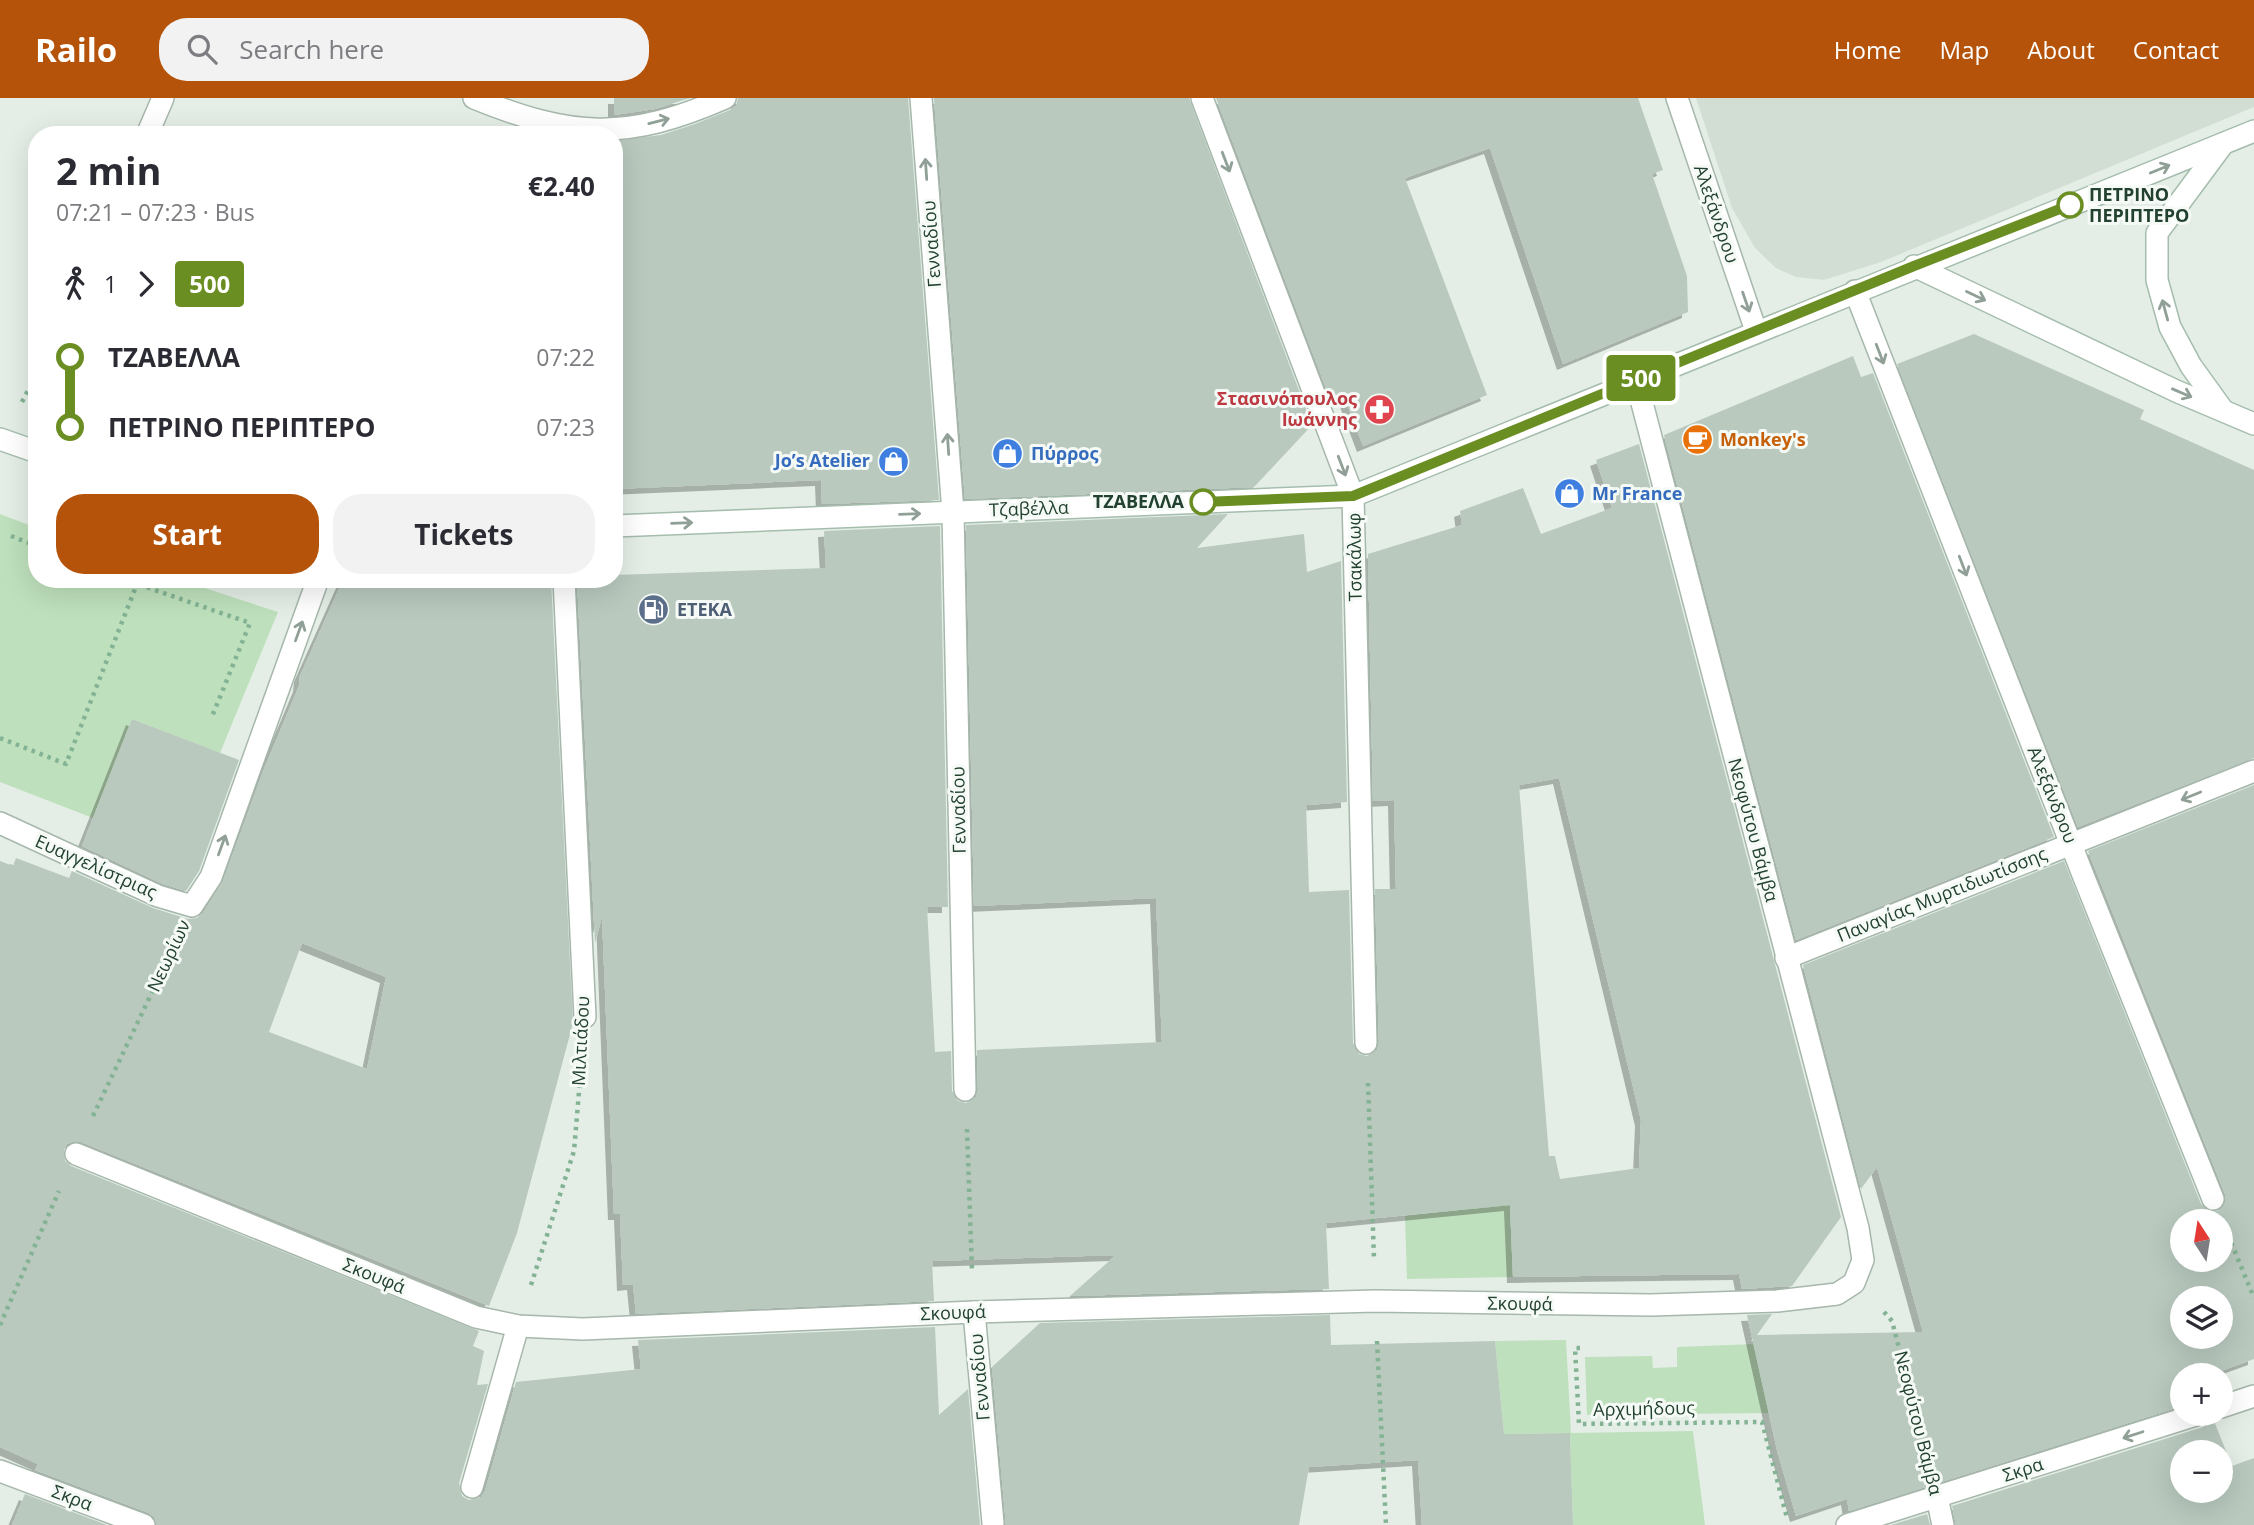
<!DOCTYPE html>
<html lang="en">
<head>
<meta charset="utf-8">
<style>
	:root { --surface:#fff; --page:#f2f2f3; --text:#2b2b33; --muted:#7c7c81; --accent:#b45309 }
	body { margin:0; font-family:"Open Sans",sans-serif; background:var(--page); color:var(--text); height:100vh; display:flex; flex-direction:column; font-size:26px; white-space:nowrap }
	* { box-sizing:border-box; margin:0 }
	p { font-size:23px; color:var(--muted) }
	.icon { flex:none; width:38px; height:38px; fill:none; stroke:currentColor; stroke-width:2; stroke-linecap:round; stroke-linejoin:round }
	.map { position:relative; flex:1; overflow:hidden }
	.drawer { position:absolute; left:28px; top:28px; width:595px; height:462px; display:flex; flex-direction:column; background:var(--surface); border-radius:28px; box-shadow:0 7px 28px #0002 }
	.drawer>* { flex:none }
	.badge { padding:0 14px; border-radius:5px; font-size:24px; line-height:46px }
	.needle { width:46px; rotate:348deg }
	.controls { position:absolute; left:2170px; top:1111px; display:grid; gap:14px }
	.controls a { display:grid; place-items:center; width:63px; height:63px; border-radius:50%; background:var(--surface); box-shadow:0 7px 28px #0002; font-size:35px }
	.map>.badge { position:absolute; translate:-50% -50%; box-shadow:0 0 0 4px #fff }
	.legs { display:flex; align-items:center; gap:10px; height:77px; padding:0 28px; font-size:23px }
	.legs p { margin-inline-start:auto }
	.headline { display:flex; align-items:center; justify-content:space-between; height:119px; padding:0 28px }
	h1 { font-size:38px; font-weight:700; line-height:52px }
	.primary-button { display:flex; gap:14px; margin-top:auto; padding:14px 28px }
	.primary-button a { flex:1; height:80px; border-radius:28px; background:var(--accent); color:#fff; font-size:28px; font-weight:700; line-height:80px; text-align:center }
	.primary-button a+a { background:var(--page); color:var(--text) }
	ul { padding:0 28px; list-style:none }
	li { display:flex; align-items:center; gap:24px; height:70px; font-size:26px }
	li i { display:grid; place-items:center; width:10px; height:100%; margin:0 9px; background:currentColor }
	li i::after { content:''; width:18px; height:18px; margin:-9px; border:5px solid; border-radius:50%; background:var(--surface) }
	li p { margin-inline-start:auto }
	li:first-child i { background:linear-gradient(#0000 50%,currentColor 0) }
	li:last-child i { background:linear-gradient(currentColor 50%,#0000 0) }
	header { display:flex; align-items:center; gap:42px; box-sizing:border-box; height:98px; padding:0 35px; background:var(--accent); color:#fff }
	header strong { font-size:33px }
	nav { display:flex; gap:38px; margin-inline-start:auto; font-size:24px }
	.search { width:490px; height:63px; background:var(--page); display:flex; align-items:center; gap:18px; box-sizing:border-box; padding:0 24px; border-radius:28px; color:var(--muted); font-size:26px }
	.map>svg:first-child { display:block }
	.built { fill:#d2ded4 }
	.green { fill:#bee0bc }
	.building { fill:#b9c9be; fill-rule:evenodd; filter:url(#shadow) }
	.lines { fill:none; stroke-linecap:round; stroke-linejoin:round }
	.service-casing { stroke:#a6b7ab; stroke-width:24 }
	.minor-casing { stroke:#a6b7ab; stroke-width:24 }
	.secondary-casing { stroke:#a5bdad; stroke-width:24 }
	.path { stroke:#83b394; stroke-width:4.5; stroke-dasharray:3.5 5; stroke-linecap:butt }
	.service { stroke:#fff; stroke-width:21 }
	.minor { stroke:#fff; stroke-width:21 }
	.secondary { stroke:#fff; stroke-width:21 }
	.oneway { stroke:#90a097 }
	.line-1-casing { stroke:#fff; stroke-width:16 }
	.line-1 { stroke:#6b8e23; stroke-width:10 }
	.stop-1-dot { fill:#fff; stroke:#6b8e23; stroke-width:3.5 }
	.labels { text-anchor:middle; stroke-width:6; stroke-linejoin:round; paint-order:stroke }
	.stop-label { font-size:18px; font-weight:bold; fill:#22412f; stroke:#f5faf6; text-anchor:start }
	.street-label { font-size:18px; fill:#22412f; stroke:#f5faf6 }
	.health-label { font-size:18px; font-weight:bold; fill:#be3a42; stroke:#f5faf6; text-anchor:end }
	.food-label { font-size:18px; font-weight:bold; fill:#c56008; stroke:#f5faf6; text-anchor:start }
	.shop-label { font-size:18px; font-weight:bold; fill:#366cbe; stroke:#f5faf6; text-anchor:start }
	.service-label { font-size:18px; font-weight:bold; fill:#4e5e75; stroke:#f5faf6; text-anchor:start }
</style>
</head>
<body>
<header>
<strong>Railo</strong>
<div class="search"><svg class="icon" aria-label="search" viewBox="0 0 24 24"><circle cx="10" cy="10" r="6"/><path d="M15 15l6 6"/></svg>Search here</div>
<nav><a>Home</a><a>Map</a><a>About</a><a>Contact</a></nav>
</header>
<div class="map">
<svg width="2254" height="1427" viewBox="0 0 2254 1427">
	<defs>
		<filter id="shadow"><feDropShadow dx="-6" dy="6" stdDeviation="0" flood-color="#0004"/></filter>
	</defs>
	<rect width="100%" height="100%" fill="#e4eee6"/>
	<path class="built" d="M1696,0h558v9l-373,155 -57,18 -28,-3 -20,-9 -21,-20 -23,-40z"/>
	<g class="green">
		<path d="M0,416l37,14v51h140l101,33 -58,141 -88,-34 -39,99 -93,-36z"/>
		<path d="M1510,1106l3,73 -106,2 -2,-63z"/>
		<path d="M1566,1242l5,93 122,-2 12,94h-132l-3,-92 -66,1 -9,-93z"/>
		<path d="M1754,1246l15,69 -182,2 -2,-58 67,-1 1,12 24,-1v-20z"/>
	</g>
	<g class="building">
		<path d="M614,0h76l-35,11 -41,6z"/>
		<path d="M738,0h170l31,402 -117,4 -1,-24 -207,9v-348l47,-6 34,-11 35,-14 6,-4z"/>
		<path d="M934,0h255l123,327 -58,62 -289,12z"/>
		<path d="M1216,0h422l25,72 -11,4 35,102 1,36 -125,52 -73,-216 -85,30 82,217 -124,51 -20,-53 -11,11z"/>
		<path d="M1974,236l170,76 -4,9 114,51v288l-176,69 -181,-463z"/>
		<path d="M1853,258l8,21 12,-4 181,464 -258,103 -132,-505z"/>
		<path d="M1639,346l202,773 -49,69 -50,3 -3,-15 -226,3 -3,-72 -184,18 3,66 -259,7 46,-41 -184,6 2,40 -298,13 -3,-30 -10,1 -3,-71h-6l-12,-298 -7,27 -18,-364h37v-4l212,-7 -2,-37 116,-5 8,381h-21l8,145 16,-1 1,40 6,10 8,2 10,-6 2,-7 -1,-40 185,-8 -6,-144 -182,8 -8,-381 262,-11 -31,34 107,-14 3,38 34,-11 6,241 -41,3 3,87 40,-2 4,153 6,11 8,2 10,-6 2,-7 -4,-154h21l-2,-89 -21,1 -5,-247 94,-29 -2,-14 63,-23 18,46 71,-26 -16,-48zM1559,680l82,342 -2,48 -79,11 -5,-23h-6l-30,-371z"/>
		<path d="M411,481h140l22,444 -56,210 -28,73 -408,-164 -7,-1 -7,3 -3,6 1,11 6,5 408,165 -6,15 11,5 -7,34 11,-1 -29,99 3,13 7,4 12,-3 4,-6 31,-109 125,-13 -3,-29 297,-13 4,88 29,-26 12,136h-823l-3,-8 -5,-4 -114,-43 3,-6 -38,-17v-586l13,5 3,-8 53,20 3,-7 81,37 35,11 9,-1 6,-5 20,-32 41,-112 35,-83 1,-10 43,-96 30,5zM302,845l84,34 -19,92 -98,-37z"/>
		<path d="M132,621l107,41 -40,111 -13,20 -23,-7 -81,-38z"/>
		<path d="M2254,687v574l-47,17h-25v30l-333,105 -2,-12 -51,17 -19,-66 -30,-135 25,-1 -15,21 166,-3 -46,-165 -16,22 -58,-224 261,-104 137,343 9,8 8,-1 8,-9 -1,-8 -137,-343zM2182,1124h39v38h-39zM2182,1200h39v39h-39z"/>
		<path d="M1330,1217l1,30 164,-4 9,93 66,-1 3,92h-151l-4,-65 -109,7 -10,58h-293l-14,-158 48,-44z"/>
		<path d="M2212,1318l20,50 22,-8v67h-298l-4,-19 251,-79 6,-5zM2182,1354h39v39h-39z"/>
		<path d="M25,1396l82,31h-95z"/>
		<path d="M1927,1416l3,11h-39z"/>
	</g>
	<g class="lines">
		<defs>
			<g id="service">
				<path d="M974,1214l19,211"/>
				<path d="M472,1389l46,-161"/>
				<path d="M1937,1399l6,28"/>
			</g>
			<g id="minor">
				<path d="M474,0c98,40 153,43 251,0"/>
				<path d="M921,0l32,414 12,578"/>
				<path d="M1202,0l151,398 13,547"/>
				<path d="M1677,0l79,233"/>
				<path d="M147,37l16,-37"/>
				<path d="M1855,193l228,584 130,324"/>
				<path d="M564,481l21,438"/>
				<path d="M0,725l158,73 34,10 19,-29 107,-298"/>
				<path d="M1786,860l468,-187"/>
				<path d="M76,1056l400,163 42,9 65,3 391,-17 401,-11 276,4 126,-4 60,-7 17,-11 9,-23 -5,-32 -222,-848"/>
				<path d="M2221,1309l33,-11"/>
				<path d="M0,1373l144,54"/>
				<path d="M1847,1427l352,-111"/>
			</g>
			<g id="secondary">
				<path d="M1914,168l262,125 78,33"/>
				<path d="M2222,311l-31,-43 -21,-39 -13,-47v-47l66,-89"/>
				<path d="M0,341l37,13"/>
				<path d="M614,428l739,-30 901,-365"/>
			</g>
		</defs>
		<use href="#service" class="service-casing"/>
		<use href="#minor" class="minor-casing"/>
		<use href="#secondary" class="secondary-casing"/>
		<g class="path">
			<path d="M22,304l15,-29"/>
			<path d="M11,438l26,10"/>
			<path d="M123,481l127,44 -39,96"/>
			<path d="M0,640l66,26 73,-185"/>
			<path d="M1368,985l6,176"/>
			<path d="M93,1018l82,-172"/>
			<path d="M967,1031l5,142"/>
			<path d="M2228,1137l26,63"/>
			<path d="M531,1187l43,-134 8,-95"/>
			<path d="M1884,1214l8,9 35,136"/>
			<path d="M0,1227l59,-134"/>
			<path d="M1377,1243l9,184"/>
			<path d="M1580,1250h-5l4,76 183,-2 25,96"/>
		</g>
		<use href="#service" class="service"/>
		<use href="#minor" class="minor"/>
		<use href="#secondary" class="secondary"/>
	</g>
	<defs><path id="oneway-shaft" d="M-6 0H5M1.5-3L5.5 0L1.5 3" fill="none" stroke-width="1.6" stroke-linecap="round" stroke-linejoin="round" transform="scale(1.75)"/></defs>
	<g class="oneway">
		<use href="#oneway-shaft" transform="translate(659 23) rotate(-14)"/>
		<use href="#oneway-shaft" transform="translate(1226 64) rotate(69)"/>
		<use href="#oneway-shaft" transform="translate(926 71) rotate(-94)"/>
		<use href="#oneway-shaft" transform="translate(2160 71) rotate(-22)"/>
		<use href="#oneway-shaft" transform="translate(1976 198) rotate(25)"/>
		<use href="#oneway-shaft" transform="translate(1746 204) rotate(71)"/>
		<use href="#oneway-shaft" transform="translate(2165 212) rotate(-105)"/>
		<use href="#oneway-shaft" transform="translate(1880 256) rotate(69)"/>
		<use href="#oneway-shaft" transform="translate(2182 295) rotate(23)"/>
		<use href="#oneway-shaft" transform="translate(948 346) rotate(-94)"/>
		<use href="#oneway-shaft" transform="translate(1342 368) rotate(69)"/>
		<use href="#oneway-shaft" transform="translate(910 416) rotate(-2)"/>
		<use href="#oneway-shaft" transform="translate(682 425) rotate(-2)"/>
		<use href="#oneway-shaft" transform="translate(1963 468) rotate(69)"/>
		<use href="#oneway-shaft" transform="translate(299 533) rotate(-70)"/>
		<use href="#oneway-shaft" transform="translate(2191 698) rotate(158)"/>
		<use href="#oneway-shaft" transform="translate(222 747) rotate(-70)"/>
		<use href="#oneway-shaft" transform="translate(2133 1337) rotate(162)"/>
	</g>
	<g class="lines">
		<defs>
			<path id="line-1" d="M1203,404l150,-6 561,-230 156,-61"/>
		</defs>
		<use href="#line-1" class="line-1-casing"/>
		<use href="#line-1" class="line-1"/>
	</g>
	<defs>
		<symbol id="pharmacy-disc" viewBox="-11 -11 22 22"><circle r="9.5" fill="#e0444e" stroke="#f5faf6"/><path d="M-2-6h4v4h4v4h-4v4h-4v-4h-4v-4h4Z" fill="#fff"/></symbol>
		<symbol id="cafe-disc" viewBox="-11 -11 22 22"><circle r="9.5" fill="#e8710a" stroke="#f5faf6"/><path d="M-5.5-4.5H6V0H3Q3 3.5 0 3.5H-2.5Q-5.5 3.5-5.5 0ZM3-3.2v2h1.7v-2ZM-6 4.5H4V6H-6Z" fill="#fff"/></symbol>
		<symbol id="shop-disc" viewBox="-11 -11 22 22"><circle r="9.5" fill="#3f7fe0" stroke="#f5faf6"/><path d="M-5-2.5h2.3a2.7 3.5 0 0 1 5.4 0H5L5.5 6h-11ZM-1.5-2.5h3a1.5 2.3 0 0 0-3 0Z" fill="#fff"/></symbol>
		<symbol id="fuel-disc" viewBox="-11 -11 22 22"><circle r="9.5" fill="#5c6f8a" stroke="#f5faf6"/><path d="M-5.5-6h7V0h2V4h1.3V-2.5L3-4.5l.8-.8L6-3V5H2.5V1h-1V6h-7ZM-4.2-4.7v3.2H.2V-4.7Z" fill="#fff"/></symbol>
	</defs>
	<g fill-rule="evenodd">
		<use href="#pharmacy-disc" x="1362" y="294" width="35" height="35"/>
		<use href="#cafe-disc" x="1680" y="324" width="35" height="35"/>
		<use href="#shop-disc" x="990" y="338" width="35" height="35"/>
		<use href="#shop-disc" x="876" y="346" width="35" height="35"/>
		<use href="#shop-disc" x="1552" y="378" width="35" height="35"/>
		<use href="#fuel-disc" x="636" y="494" width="35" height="35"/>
	</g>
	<g class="stop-1-dot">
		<circle cx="2070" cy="107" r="12"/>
		<circle cx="1203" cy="404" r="12"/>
	</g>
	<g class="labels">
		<g class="stop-label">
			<text x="2089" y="103">ΠΕΤΡΙΝΟ<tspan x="2089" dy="21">ΠΕΡΙΠΤΕΡΟ</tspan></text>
			<text x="1184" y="410" text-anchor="end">ΤΖΑΒΕΛΛΑ</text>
		</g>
		<g class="street-label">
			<text transform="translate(1716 116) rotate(71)" y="6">Αλεξάνδρου</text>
			<text transform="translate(932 146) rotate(-94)" y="6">Γενναδίου</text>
			<text transform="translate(1029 411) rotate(-2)" y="6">Τζαβέλλα</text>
			<text transform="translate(1355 459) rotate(-91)" y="6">Τσακάλωφ</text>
			<text transform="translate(2052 697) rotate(68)" y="6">Αλεξάνδρου</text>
			<text transform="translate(959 712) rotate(-91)" y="6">Γενναδίου</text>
			<text transform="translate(1753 732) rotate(75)" y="6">Νεοφύτου Βάμβα</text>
			<text transform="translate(96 769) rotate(24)" y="6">Ευαγγελίστριας</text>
			<text transform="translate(1942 797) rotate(-22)" y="6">Παναγίας Μυρτιδιωτίσσης</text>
			<text transform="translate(169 858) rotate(-65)" y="6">Νεωρίων</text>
			<text transform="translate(581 943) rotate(-87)" y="6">Μιλτιάδου</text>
			<text transform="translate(374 1178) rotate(22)" y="6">Σκουφά</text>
			<text transform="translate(1520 1206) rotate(1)" y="6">Σκουφά</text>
			<text transform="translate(953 1215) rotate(-2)" y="6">Σκουφά</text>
			<text transform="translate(980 1279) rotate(-95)" y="6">Γενναδίου</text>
			<text transform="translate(1644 1311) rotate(-1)" y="6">Αρχιμήδους</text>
			<text transform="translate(1918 1325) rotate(76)" y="6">Νεοφύτου Βάμβα</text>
			<text transform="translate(2023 1372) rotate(-18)" y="6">Σκρα</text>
			<text transform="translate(72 1400) rotate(21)" y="6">Σκρα</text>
		</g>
		<g class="health-label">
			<text x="1357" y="307">Στασινόπουλος<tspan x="1357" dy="21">Ιωάννης</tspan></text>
		</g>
		<g class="food-label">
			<text x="1720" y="348">Monkey's</text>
		</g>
		<g class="shop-label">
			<text x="1031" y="362">Πύρρος</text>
			<text x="870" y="369" text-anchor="end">Jo’s Atelier</text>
			<text x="1592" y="402">Mr France</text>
		</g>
		<g class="service-label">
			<text x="677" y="518">ΕΤΕΚΑ</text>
		</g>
	</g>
</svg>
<div class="controls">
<a><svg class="needle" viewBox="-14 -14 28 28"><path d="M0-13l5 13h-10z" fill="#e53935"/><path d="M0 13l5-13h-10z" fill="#7c7c81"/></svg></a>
<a><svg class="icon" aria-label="layers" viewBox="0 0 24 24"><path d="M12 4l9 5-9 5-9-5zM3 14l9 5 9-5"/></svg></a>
<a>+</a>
<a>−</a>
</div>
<b class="badge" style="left:1641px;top:280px;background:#6b8e23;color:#fff">500</b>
<section class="drawer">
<div class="headline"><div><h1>2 min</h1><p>07:21 – 07:23 · Bus</p></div><b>€2.40</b></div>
<div class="legs"><svg class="icon" aria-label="walk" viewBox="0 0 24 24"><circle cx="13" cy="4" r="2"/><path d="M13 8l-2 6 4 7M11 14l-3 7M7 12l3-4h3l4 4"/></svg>1<svg class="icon" aria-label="forward" viewBox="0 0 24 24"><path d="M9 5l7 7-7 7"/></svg><b class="badge" style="background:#6b8e23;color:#fff">500</b></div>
<ul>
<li><i style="color:#6b8e23"></i><b>ΤΖΑΒΕΛΛΑ</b><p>07:22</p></li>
<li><i style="color:#6b8e23"></i><b>ΠΕΤΡΙΝΟ ΠΕΡΙΠΤΕΡΟ</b><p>07:23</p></li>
</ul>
<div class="primary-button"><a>Start</a><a>Tickets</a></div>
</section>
</div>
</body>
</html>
